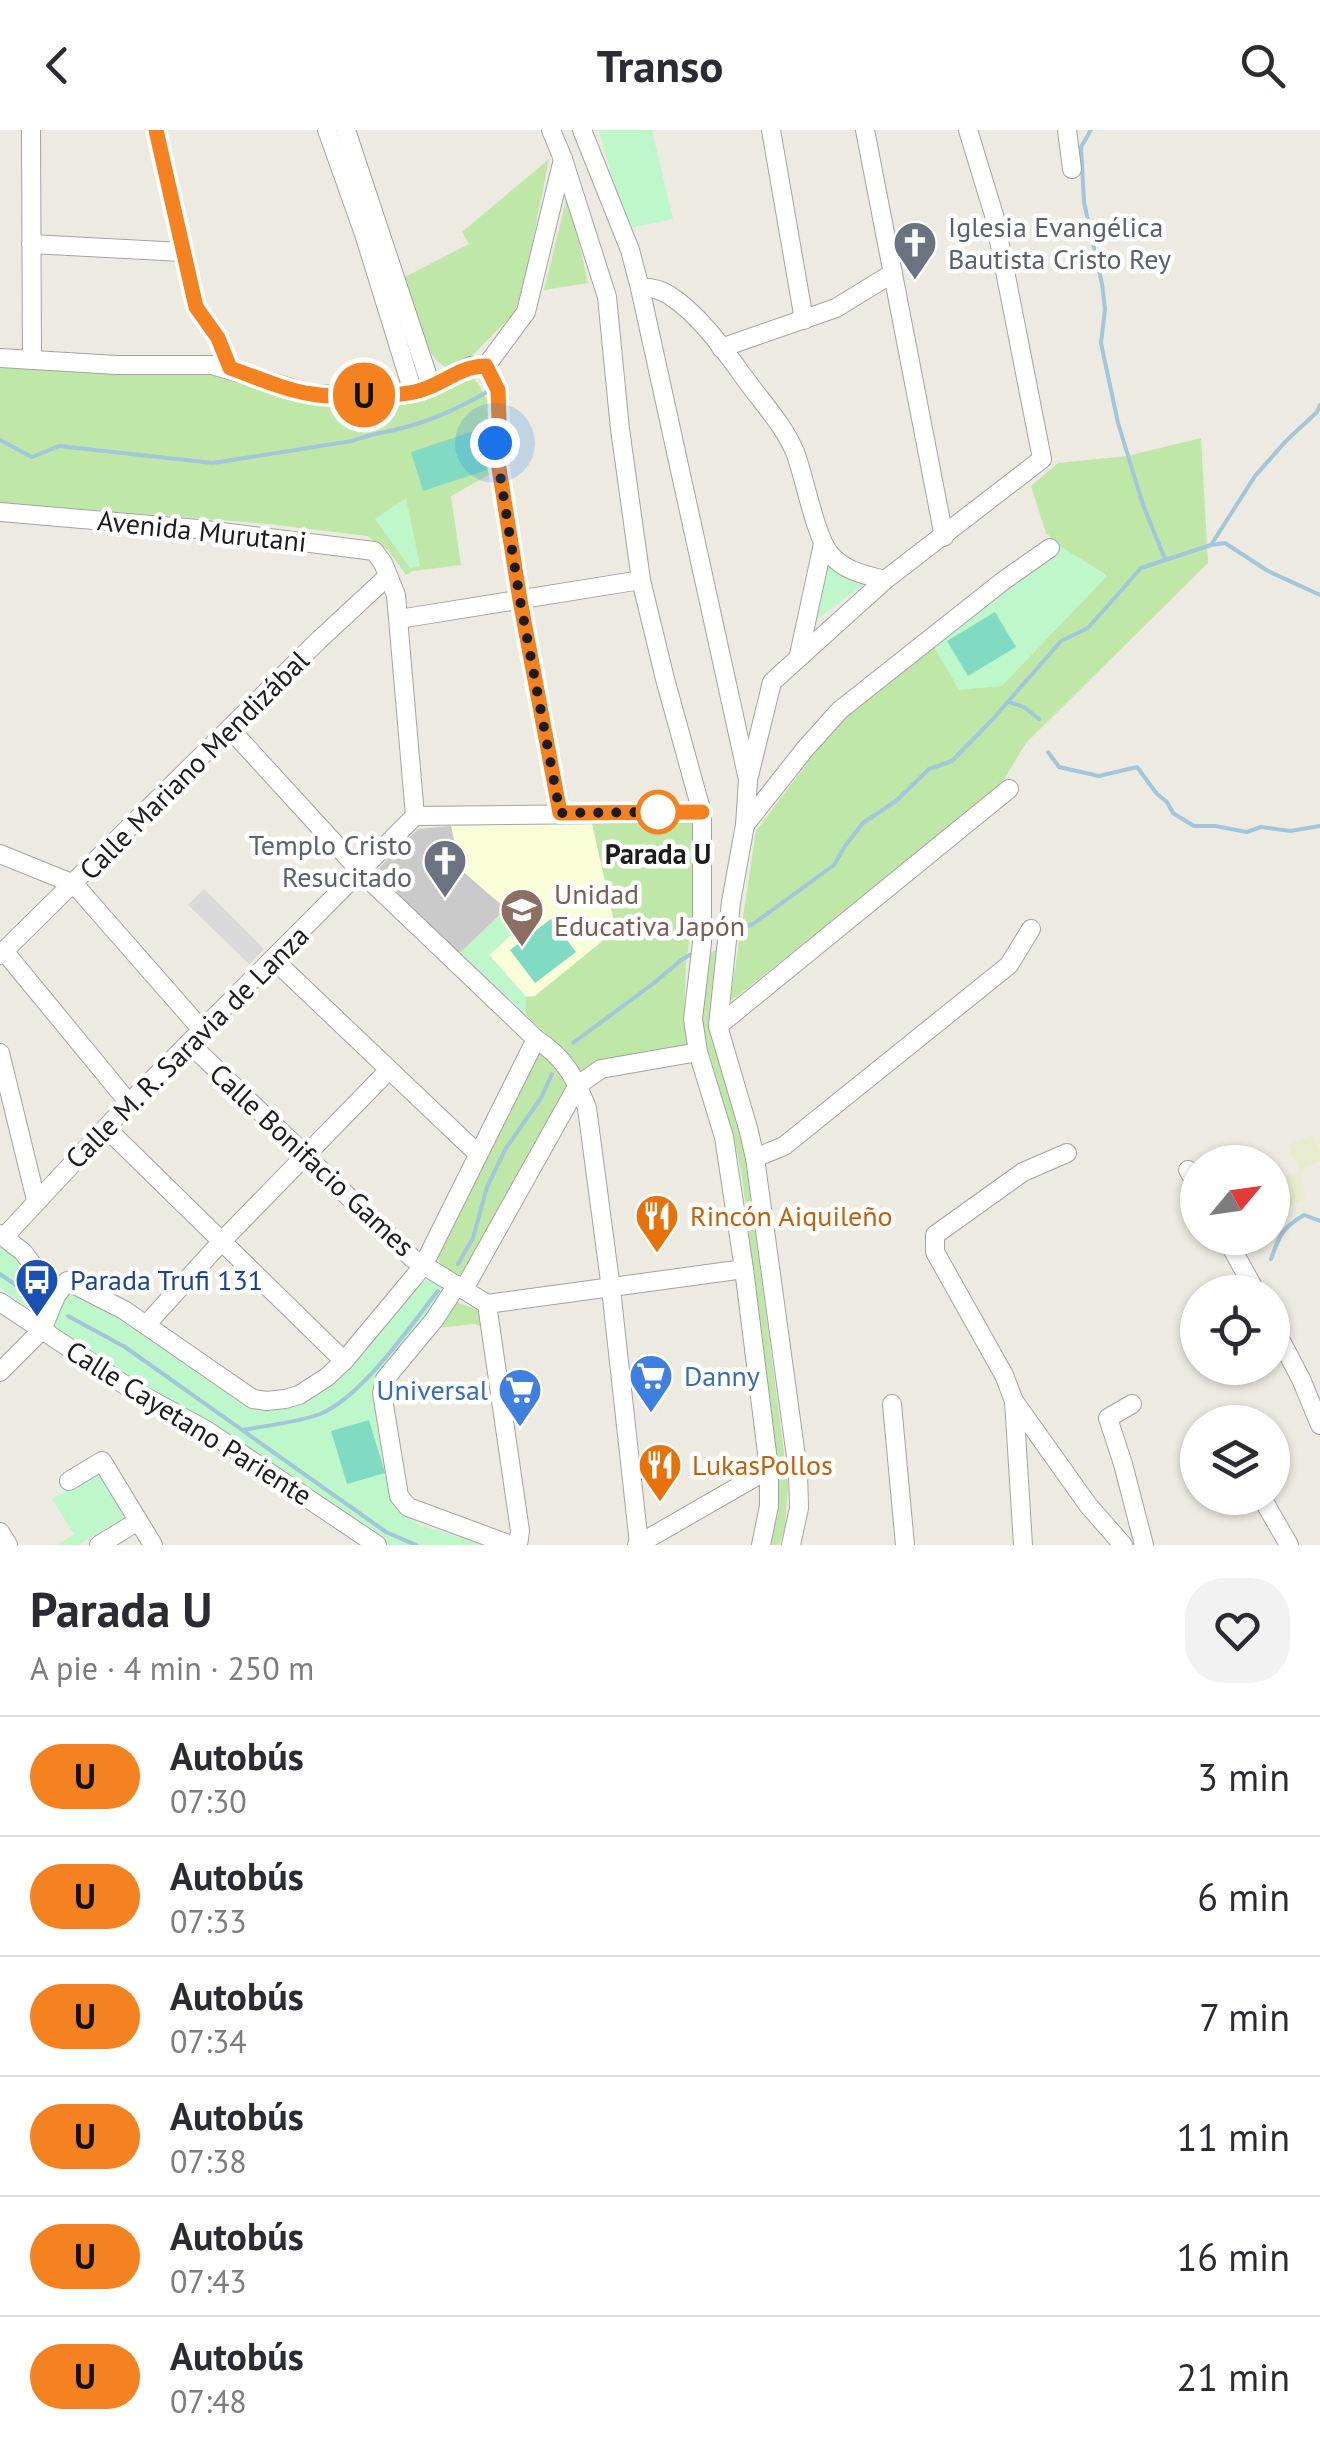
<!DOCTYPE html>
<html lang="es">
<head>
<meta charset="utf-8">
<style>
	:root { --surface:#fff; --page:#f2f2f3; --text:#2b2b33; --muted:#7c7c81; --line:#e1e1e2 }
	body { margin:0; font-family:"PT Sans",sans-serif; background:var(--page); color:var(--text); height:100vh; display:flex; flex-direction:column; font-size:38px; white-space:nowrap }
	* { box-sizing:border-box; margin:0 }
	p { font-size:32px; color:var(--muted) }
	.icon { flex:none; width:55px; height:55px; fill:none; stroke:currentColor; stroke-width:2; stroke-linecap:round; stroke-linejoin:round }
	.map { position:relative; height:1415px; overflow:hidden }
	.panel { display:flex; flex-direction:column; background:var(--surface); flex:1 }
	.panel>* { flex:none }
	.badge { padding:0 20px; border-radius:32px; font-size:35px; line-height:65px }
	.needle { width:65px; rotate:61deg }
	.controls { position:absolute; left:1180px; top:1015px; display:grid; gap:20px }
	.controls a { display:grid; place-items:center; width:110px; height:110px; border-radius:50%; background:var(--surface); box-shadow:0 2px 8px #0004; font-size:50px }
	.you { position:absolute; width:50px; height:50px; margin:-25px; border:8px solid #fff; border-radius:50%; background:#1a73e8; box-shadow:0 0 0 15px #1a73e833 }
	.map>.badge { position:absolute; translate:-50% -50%; box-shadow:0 0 0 5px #fff }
	.round { display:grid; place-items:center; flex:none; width:105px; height:105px; border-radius:40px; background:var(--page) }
	.summary { display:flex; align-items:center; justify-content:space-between; height:170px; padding:0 30px }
	h1 { font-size:48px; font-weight:800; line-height:75px }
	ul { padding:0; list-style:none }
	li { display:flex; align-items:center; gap:30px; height:120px; padding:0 30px; border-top:2px solid var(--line) }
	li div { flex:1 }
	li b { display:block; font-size:38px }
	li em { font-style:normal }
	li .badge { min-width:110px; font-weight:700; text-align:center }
	header { display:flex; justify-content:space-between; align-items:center; height:130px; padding:0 30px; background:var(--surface); font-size:45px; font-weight:800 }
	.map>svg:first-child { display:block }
	.residential { fill:#dad9d9 }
	.education { fill:#f9fed9 }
	.religious { fill:#cacaca }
	.farmland { fill:#e6eccd }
	.grass { fill:#bfe7a8 }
	.park { fill:#bef7ca }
	.pitch { fill:#81dbc3 }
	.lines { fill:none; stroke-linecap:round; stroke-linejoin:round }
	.stream { stroke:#a2c6da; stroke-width:4 }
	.minor-casing { stroke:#a3a3a3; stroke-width:20 }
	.minor { stroke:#fff; stroke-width:18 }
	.line-casing { stroke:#fff; stroke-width:22 }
	.line { stroke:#f58220; stroke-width:15 }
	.walk { stroke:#1c1c1c; stroke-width:10; stroke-dasharray:0 18 }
	.stop-dot { fill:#fff; stroke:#f58220; stroke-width:5 }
	.labels { text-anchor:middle; stroke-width:9; stroke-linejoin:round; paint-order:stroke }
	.worship-label { font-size:28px; fill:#5b616d; stroke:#fff; text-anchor:start }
	.street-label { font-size:28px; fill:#1c1c1c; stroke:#fff }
	.stop-label { font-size:28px; font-weight:bold; fill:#1c1c1c; stroke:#fff }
	.education-label { font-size:28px; fill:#785e54; stroke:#fff; text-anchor:start }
	.food-label { font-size:28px; fill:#c56008; stroke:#fff; text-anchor:start }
	.transit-label { font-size:28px; fill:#164399; stroke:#fff; text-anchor:start }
	.shop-label { font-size:28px; fill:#366cbe; stroke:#fff; text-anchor:start }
</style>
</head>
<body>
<header><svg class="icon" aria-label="back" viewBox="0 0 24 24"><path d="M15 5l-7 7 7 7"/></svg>Transo<svg class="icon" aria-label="search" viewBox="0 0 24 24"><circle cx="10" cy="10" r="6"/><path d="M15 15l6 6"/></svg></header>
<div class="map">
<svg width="1320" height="1415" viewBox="0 0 1320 1415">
	<rect width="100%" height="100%" fill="#edebe1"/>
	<path class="residential" d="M204,759l60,60 -15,15 -61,-59z"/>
	<path class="education" d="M592,693l24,107 -81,66 -9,1 -37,-42 31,-30 -14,-16 -46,-40 -9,-43z"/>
	<path class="religious" d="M451,696l9,43 46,40 -46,44 -85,-81 43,-43z"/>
	<path class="farmland" d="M1312,1005l8,15v10l-20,12 6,27 -32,14 -1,-32 27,-10 -13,-26z"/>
	<g class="grass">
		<path d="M549,29l-25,127 -10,27 -41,42 -27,13c-27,-19 -33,-60 -43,-90l66,-34 -7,-12z"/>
		<path d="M568,62l20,91 -44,7z"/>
		<path d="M0,236l210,6 65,22 34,8 122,-10 42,-16 18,29 3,67 -43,24 10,69 -48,6 -7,4 -18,-25 -21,-14 -108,-13 -259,-20z"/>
		<path d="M1201,308l7,125 -182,180 -26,43 -270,216 26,-171 88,-117 89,-69 173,-70 -45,-28 -15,-14 -15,-47 27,-23 69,-7z"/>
		<path d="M666,688h19l11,6 2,58 -12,82 -2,60 5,24 -108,25 -13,-19 -42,-39v-18l9,-1 81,-66 -24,-107z"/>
		<path d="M718,819l-7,64 34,138 43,333 -3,44 -6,17h-9l8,-31 1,-25 -37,-312 -6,-30 -34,-118 -2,-24 8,-51z"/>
		<path d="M541,920l10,6 18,31 -107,188c-13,0 -23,-10 -26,-22z"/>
		<path d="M453,1171l26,9 6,18 -11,-4 -38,4z"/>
	</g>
	<g class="park">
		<path d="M599,0h53l21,89 -44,9 -7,-14z"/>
		<path d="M406,368l14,68 -10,2 -35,-49z"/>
		<path d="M1061,417l46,29 -105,110 -43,4 -26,-45z"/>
		<path d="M826,435l38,19 -55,41z"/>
		<path d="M506,779l15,17 -32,29 37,42v18l-66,-62z"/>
		<path d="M0,1116l15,12 31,40 -8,13 -6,-1 -32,-22z"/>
		<path d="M427,1148l6,2 13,12 -26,40 -45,51 19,115 7,15 21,13 64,19h-98l-53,-39 -279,-175 -2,-7 16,-36 64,37 117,79 52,-4 28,-15z"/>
		<path d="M99,1340l28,45 -49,30h-21l17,-11 -22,-35z"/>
	</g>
	<g class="pitch">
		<path d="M474,301l13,39 -64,21 -12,-39z"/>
		<path d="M995,482l21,35 -48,29 -21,-35z"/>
		<path d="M551,789l25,33 -41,31 -25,-33z"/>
		<path d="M369,1290l16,53 -38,11 -16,-53z"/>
	</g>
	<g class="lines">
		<g class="stream">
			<path d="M1091,0l-10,17 3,55 18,82 3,25 -4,34 17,80 25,82 22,54"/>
			<path d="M0,310l32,17 27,-11 154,17 139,-22c18,-7 36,-9 54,-14 30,-8 55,-20 81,-35"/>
			<path d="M1211,415l44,-69 32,-36 30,-28 3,-7"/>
			<path d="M1009,572l15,5 15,12"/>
			<path d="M1048,622l11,15 40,9 38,-9 20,27 10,8 6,11 21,13h21l32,6 14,-5 29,4 30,-5"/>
			<path d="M734,801l19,-7 81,-59 11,-19 18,-23 33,-22 33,-32 23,-8 40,-41 69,-79 27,-13 53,-60 70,-23 14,-2 43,28 52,24"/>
			<path d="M573,913l81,-60 27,-23 14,-8"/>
			<path d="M1271,1129c8,-23 11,-31 33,-44l16,6"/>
			<path d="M458,1134l15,-26 14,-51 19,-39 35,-50 11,-24"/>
			<path d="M0,1144l38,27"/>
			<path d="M68,1186l57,31 261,185 30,13"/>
			<path d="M243,1300c25,-5 53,-7 77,-16 43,-18 89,-87 118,-123"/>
		</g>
		<defs>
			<g id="minor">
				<path d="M31,0l1,230"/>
				<path d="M156,0l40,177 22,32 12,30"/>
				<path d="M327,0l37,104 49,158"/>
				<path d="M346,0l85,256"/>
				<path d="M551,0l12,29 44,138 13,132 21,151 24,99 37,134v130l-9,76 5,33 26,85 20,132 25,200v37l-8,39"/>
				<path d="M582,0l48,120 10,38 107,487"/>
				<path d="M771,0l33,190"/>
				<path d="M865,0l79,407"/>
				<path d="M1067,0l5,39"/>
				<path d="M31,114l151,8"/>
				<path d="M640,158c11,-1 19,1 29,7 34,22 59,61 83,93 15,20 33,40 43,64 10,26 20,84 35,102 14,17 35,21 55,26"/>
				<path d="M721,218l115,-40 57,-35"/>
				<path d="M0,228l117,7h95l100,29 70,1 31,-3 18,-6 40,-20h15l12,24 1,29 -4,24 25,157 41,213"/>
				<path d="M486,236l40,-54 37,-153"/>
				<path d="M0,382l198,17 176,22 9,12 13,32 19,221"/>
				<path d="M399,489l242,-39"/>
				<path d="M799,525l24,-111"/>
				<path d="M230,599l131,143 175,167c29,19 38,37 51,69l24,181 28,255"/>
				<path d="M415,686l287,-3"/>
				<path d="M745,695l60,-76 35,-39 163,-129 47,-33"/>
				<path d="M0,724l74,30 128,146"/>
				<path d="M4,821l125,152"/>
				<path d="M0,825l319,-315 69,-64"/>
				<path d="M273,829l205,195"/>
				<path d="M718,896l291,-237"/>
				<path d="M189,913l223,215 75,46 33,227 -2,14"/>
				<path d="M0,923l36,147"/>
				<path d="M106,998l238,233"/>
				<path d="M1067,1023l-44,19 -88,63v17l69,123 10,26 74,104 35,40"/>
				<path d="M755,1028l29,-12 225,-181 22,-36"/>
				<path d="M1188,1040l10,17"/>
				<path d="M0,1104l23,18 33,44"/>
				<path d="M4,1107l125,-134 286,-287"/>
				<path d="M1226,1108l30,54"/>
				<path d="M457,1155l-23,35 -49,59 -3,14 17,103 9,11 103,38"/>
				<path d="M464,1159l114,-204 23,-16 97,-17"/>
				<path d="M0,1172l131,87 75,41 171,115"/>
				<path d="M487,1174l257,-35"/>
				<path d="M1272,1194l29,55 19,46"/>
				<path d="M146,1195l76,-84 166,-170"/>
				<path d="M0,1242l42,-42 14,-34 11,-15 57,29 129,89 14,2 18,-2 14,-4 28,-18 17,-16 70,-84 10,-13 112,-225"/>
				<path d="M1014,1271l9,144"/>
				<path d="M892,1274l13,141"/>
				<path d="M1132,1274l-24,14 15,46 21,81"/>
				<path d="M69,1351l33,-20 51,84"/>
				<path d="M1262,1368l27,47"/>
				<path d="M0,1402l8,13"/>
				<path d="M99,1415l39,-24"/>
				<path d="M637,1415l132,-76"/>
				<path d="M791,1415l8,-37 -1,-37 -43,-313 -7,-30 -30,-102 13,-124 14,-77 3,-45 24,-98 113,-102 157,-121 -48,-244 -26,-85"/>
			</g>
		</defs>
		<use href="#minor" class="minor-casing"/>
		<use href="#minor" class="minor"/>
	</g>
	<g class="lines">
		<defs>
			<path id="line" d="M156,0l40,177 22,31 12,30c26,9 54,22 82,26 23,4 79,3 102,-2 27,-5 44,-26 72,-26l12,24 1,29 -4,24 25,157 40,213 142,-1"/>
		</defs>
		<use href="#line" class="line-casing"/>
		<use href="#line" class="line"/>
		<path class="walk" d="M495,313l25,157 40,213 111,-1h-13"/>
	</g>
	<defs>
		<symbol id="church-pin" viewBox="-11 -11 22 30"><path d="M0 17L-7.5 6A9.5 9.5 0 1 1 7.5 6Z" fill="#6b7280" stroke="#fff"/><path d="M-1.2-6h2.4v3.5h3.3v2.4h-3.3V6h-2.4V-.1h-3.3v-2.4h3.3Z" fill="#fff"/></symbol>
		<symbol id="school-pin" viewBox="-11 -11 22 30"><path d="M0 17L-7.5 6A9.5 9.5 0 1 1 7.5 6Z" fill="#8d6e63" stroke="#fff"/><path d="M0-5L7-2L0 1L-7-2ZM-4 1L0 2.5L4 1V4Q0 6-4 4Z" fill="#fff"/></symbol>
		<symbol id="restaurant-pin" viewBox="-11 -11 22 30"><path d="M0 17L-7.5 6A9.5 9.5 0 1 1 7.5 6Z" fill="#e8710a" stroke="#fff"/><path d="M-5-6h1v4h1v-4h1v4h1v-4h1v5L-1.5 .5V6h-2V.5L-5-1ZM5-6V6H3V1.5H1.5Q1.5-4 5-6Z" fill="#fff"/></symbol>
		<symbol id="bus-pin" viewBox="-11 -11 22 30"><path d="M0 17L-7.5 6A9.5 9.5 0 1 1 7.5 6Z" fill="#1a4fb4" stroke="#fff"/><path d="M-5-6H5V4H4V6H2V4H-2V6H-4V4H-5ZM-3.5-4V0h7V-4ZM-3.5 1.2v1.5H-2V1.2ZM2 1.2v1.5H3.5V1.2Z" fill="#fff"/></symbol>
		<symbol id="supermarket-pin" viewBox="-11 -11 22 30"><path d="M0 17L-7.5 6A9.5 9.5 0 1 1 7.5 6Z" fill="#3f7fe0" stroke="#fff"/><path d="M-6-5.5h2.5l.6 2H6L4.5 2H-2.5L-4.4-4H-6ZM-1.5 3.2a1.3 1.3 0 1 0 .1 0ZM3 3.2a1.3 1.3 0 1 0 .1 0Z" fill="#fff"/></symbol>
	</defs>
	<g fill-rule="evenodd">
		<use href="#church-pin" x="890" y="88" width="50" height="68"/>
		<use href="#church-pin" x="420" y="706" width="50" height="68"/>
		<use href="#school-pin" x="497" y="755" width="50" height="68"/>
		<use href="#restaurant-pin" x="632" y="1061" width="50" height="68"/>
		<use href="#bus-pin" x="12" y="1125" width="50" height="68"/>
		<use href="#supermarket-pin" x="626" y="1221" width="50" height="68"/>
		<use href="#supermarket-pin" x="495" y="1235" width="50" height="68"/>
		<use href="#restaurant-pin" x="635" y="1310" width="50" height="68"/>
	</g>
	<circle class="stop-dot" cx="658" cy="682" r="20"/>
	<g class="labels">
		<g class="worship-label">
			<text x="948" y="107">Iglesia Evangélica<tspan x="948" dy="32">Bautista Cristo Rey</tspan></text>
			<text x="412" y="725" text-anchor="end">Templo Cristo<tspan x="412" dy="32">Resucitado</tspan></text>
		</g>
		<g class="street-label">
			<text transform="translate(202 401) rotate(6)" y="10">Avenida Murutani</text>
			<text transform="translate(194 635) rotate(-45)" y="10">Calle Mariano Mendizábal</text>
			<text transform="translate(187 917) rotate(-45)" y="10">Calle M. R. Saravia de Lanza</text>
			<text transform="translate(312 1030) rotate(43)" y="10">Calle Bonifacio Games</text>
			<text transform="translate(189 1293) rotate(32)" y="10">Calle Cayetano Pariente</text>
		</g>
		<g class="stop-label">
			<text x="658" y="734">Parada U</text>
		</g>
		<g class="education-label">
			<text x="554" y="774">Unidad<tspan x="554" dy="32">Educativa Japón</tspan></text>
		</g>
		<g class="food-label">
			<text x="690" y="1096">Rincón Aiquileño</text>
			<text x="692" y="1345">LukasPollos</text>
		</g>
		<g class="transit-label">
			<text x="70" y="1160">Parada Trufi 131</text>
		</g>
		<g class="shop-label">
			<text x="684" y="1256">Danny</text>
			<text x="488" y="1270" text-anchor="end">Universal</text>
		</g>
	</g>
</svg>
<div class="controls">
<a><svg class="needle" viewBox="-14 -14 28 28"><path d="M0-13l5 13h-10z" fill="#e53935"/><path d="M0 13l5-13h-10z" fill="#7c7c81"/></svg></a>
<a><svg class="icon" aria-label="locate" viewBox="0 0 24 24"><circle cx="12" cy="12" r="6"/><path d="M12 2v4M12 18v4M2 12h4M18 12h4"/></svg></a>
<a><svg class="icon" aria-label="layers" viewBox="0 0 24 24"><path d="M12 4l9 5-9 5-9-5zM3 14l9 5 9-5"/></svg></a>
</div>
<div class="you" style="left:495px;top:313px"></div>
<b class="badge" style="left:364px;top:265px;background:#f58220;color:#111">U</b>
</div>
<section class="panel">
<div class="summary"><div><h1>Parada U</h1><p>A pie · 4 min · 250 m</p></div><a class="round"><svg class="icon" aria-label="heart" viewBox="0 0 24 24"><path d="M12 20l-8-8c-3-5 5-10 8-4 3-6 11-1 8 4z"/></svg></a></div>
<ul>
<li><span class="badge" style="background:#f58220;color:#111">U</span><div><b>Autobús</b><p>07:30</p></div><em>3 min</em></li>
<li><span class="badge" style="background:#f58220;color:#111">U</span><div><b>Autobús</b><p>07:33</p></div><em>6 min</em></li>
<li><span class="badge" style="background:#f58220;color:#111">U</span><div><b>Autobús</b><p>07:34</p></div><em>7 min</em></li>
<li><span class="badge" style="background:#f58220;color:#111">U</span><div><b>Autobús</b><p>07:38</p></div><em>11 min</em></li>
<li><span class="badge" style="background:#f58220;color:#111">U</span><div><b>Autobús</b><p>07:43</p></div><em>16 min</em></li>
<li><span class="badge" style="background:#f58220;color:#111">U</span><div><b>Autobús</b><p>07:48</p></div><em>21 min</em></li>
</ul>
</section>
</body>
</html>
